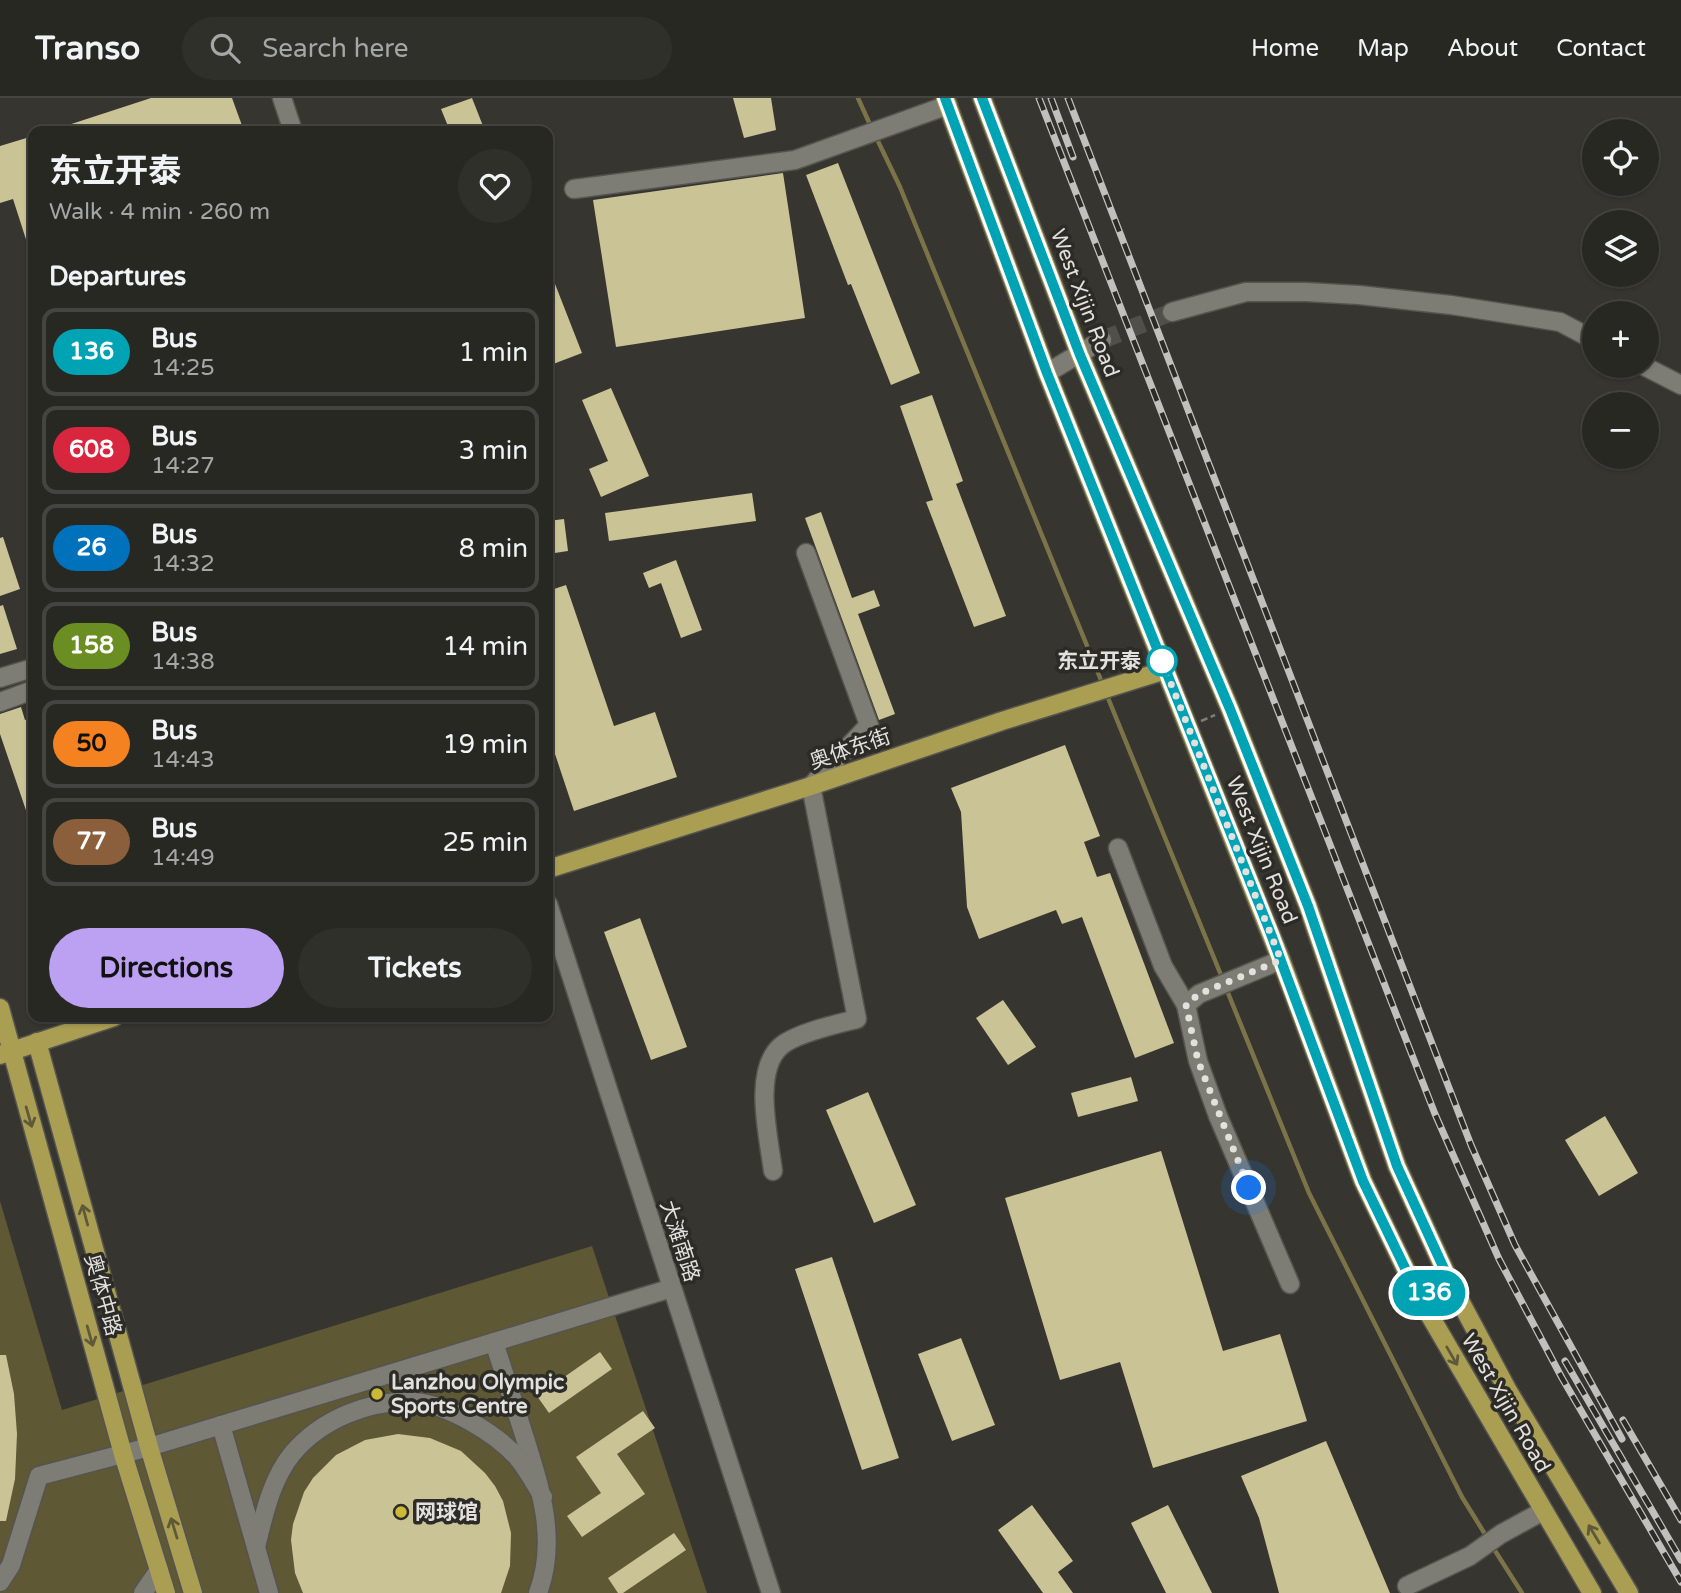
<!DOCTYPE html>
<html lang="en">
<head>
<meta charset="utf-8">
<style>
	:root { --surface:#282823; --page:#30302b; --text:#f1f3f6; --muted:#a5a6a6; --line:#444441; --accent:#bca0f2 }
	body { margin:0; font-family:"Varela Round","Noto Sans SC",sans-serif; background:var(--page); color:var(--text); height:100vh; display:flex; flex-direction:column; font-size:26px; white-space:nowrap }
	* { box-sizing:border-box; margin:0 }
	p { font-size:23px; color:var(--muted) }
	.icon { flex:none; width:38px; height:38px; fill:none; stroke:currentColor; stroke-width:2; stroke-linecap:round; stroke-linejoin:round }
	.map { position:relative; flex:1; overflow:hidden }
	.sheet { position:absolute; left:28px; top:28px; width:525px; height:896px; display:flex; flex-direction:column; background:var(--surface); border-radius:14px; box-shadow:0 2px 5px #0004,0 0 0 2px var(--line) }
	.sheet>* { flex:none }
	.badge { padding:0 14px; border-radius:23px; font-size:24px; line-height:46px }
	.buttons { position:absolute; left:1582px; top:21px; display:grid; gap:14px }
	.buttons a { display:grid; place-items:center; width:77px; height:77px; border-radius:50%; background:var(--surface); box-shadow:0 2px 5px #0004,0 0 0 2px var(--line); font-size:35px }
	.you { position:absolute; width:35px; height:35px; margin:-18px; border:5px solid #fff; border-radius:50%; background:#1a73e8; box-shadow:0 0 0 10px #1a73e833 }
	.map>.badge { position:absolute; translate:-50% -50%; box-shadow:0 0 0 4px #fff }
	h2 { padding:0 21px; font-size:26px; line-height:63px }
	.round { display:grid; place-items:center; flex:none; width:74px; height:74px; border-radius:37px; background:var(--page) }
	.headline { display:flex; align-items:center; justify-content:space-between; height:119px; padding:0 21px }
	h1 { font-size:33px; font-weight:700; line-height:52px }
	.action { display:flex; gap:14px; margin-top:auto; padding:14px 21px }
	.action a { flex:1; height:80px; border-radius:42px; background:var(--accent); color:#111; font-size:28px; font-weight:700; line-height:80px; text-align:center }
	.action a+a { background:var(--page); color:var(--text) }
	ul { padding:0; list-style:none }
	li { display:flex; align-items:center; gap:21px; height:88px; margin:0 14px 10px; padding:0 7px; border:4px solid var(--line); border-radius:14px }
	li div { flex:1 }
	li b { display:block; font-size:26px }
	li em { font-style:normal }
	li .badge { min-width:77px; font-weight:700; text-align:center }
	header { display:flex; align-items:center; gap:42px; box-sizing:border-box; height:98px; padding:0 35px; background:var(--surface); border-bottom:2px solid var(--line) }
	header strong { font-size:33px }
	nav { display:flex; gap:38px; margin-inline-start:auto; font-size:24px }
	.search { width:490px; height:63px; background:var(--page); display:flex; align-items:center; gap:18px; box-sizing:border-box; padding:0 24px; border-radius:38px; color:var(--muted); font-size:26px }
	.map>svg:first-child { display:block }
	.green { fill:#5e5835 }
	.lines { fill:none; stroke-linecap:round; stroke-linejoin:round }
	.stream { stroke:#7b7449; stroke-width:4.5 }
	.building { fill:#cac395 }
	.minor-tunnel { stroke:#504f49; stroke-width:18; stroke-dasharray:18 9; stroke-linecap:butt }
	.minor-casing { stroke:#55544f; stroke-width:21 }
	.major-casing { stroke:#55544f; stroke-width:21 }
	.path { stroke:#7e7d79; stroke-width:2.5; stroke-dasharray:7 3.5; stroke-linecap:butt }
	.minor { stroke:#7d7c75; stroke-width:18 }
	.major { stroke:#aa9e53; stroke-width:18 }
	.rail-casing { stroke:#c1c0bd; stroke-width:7 }
	.rail { stroke:#2c2b26; stroke-width:4.5; stroke-dasharray:13; stroke-linecap:butt }
	.oneway { stroke:#5e5938 }
	.line-casing { stroke:#fff; stroke-width:16 }
	.line { stroke:#00a3b4; stroke-width:10 }
	.walk { stroke:#e2e1de; stroke-width:7; stroke-dasharray:0 12.6 }
	.stop-dot { fill:#fff; stroke:#00a3b4; stroke-width:3.5 }
	.poi-dot { fill:#cdb938; stroke:#2c2b26; stroke-width:2.5 }
	.labels { text-anchor:middle; stroke-width:7; stroke-linejoin:round; paint-order:stroke }
	.street-label { font-size:21px; fill:#e2e1de; stroke:#2c2b26 }
	.stop-label { font-size:21px; font-weight:bold; fill:#e2e1de; stroke:#2c2b26; text-anchor:end }
	.poi-label { font-size:21px; font-weight:bold; fill:#e2e1de; stroke:#2c2b26; text-anchor:start }
</style>
</head>
<body>
<header>
<strong>Transo</strong>
<div class="search"><svg class="icon" aria-label="search" viewBox="0 0 24 24"><circle cx="10" cy="10" r="6"/><path d="M15 15l6 6"/></svg>Search here</div>
<nav><a>Home</a><a>Map</a><a>About</a><a>Contact</a></nav>
</header>
<div class="map">
<svg width="1681" height="1495" viewBox="0 0 1681 1495">
	<rect width="100%" height="100%" fill="#36352f"/>
	<path class="green" d="M0,1103l62,209 530,-164 115,347h-707z"/>
	<g class="lines">
		<g class="stream">
			<path d="M858,0l14,31"/>
			<path d="M876,39l24,50 203,498"/>
			<path d="M1106,595l117,287"/>
			<path d="M1226,890l83,205 153,304 26,42"/>
			<path d="M1492,1448l30,47"/>
		</g>
	</g>
	<g class="building">
		<path d="M151,0h81l12,33h-188v-2z"/>
		<path d="M472,0l13,33h-35l-9,-22z"/>
		<path d="M733,0h38l5,32 -32,8z"/>
		<path d="M33,38v119h-2l-18,-56 -13,4v-57z"/>
		<path d="M838,65l82,210 -29,12 -40,-101 -3,1 -42,-110z"/>
		<path d="M783,75l22,145 -189,29 -23,-147z"/>
		<path d="M548,168l34,87 -34,13z"/>
		<path d="M611,290l38,88 -48,21 -12,-28 19,-8 -26,-61z"/>
		<path d="M932,297l31,86 -7,3 50,132 -32,11 -48,-125 7,-2 -33,-94z"/>
		<path d="M752,395l4,28 -147,20 -4,-28z"/>
		<path d="M821,414l31,86 22,-8 6,16 -22,8 37,100 -16,6 -74,-202z"/>
		<path d="M564,421l4,32 -20,3v-33z"/>
		<path d="M3,439l17,52 -20,7v-58z"/>
		<path d="M676,462l26,70 -21,8 -20,-55 -12,5 -6,-15z"/>
		<path d="M566,487l48,141 41,-14 22,65 -103,34 -26,-78v-142z"/>
		<path d="M3,507l14,44 -17,5v-48z"/>
		<path d="M21,609l4,13 8,-2v107h-2l-31,-91v-20z"/>
		<path d="M1065,647l35,91 -16,6 13,35 13,-4 64,170 -39,15 -53,-141 -20,7 -6,-14 -77,29 -12,-32 -6,-95 -10,-24z"/>
		<path d="M640,820l47,129 -36,13 -47,-128z"/>
		<path d="M1003,902l33,47 -28,18 -32,-47z"/>
		<path d="M1131,979l7,24 -60,16 -7,-24z"/>
		<path d="M868,994l48,113 -42,18 -48,-113z"/>
		<path d="M1605,1018l33,57 -39,23 -34,-56z"/>
		<path d="M1161,1053l62,200 57,-17 27,87 -154,47 -33,-106 -60,18 -55,-182z"/>
		<path d="M832,1159l67,201 -37,12 -67,-201z"/>
		<path d="M961,1240l34,87 -43,16 -34,-87z"/>
		<path d="M600,1254l12,17 -63,44 -12,-17z"/>
		<path d="M0,1257h6l8,39 3,40 -2,45 -9,42h-6z"/>
		<path d="M643,1313l12,17 -38,26 28,40 -63,43 -15,-21 34,-23 -25,-36z"/>
		<path d="M398,1336l32,4 31,13 24,22 10,13 8,15 8,32 -1,33 -9,27h-198l-8,-20 -4,-33 2,-16 11,-32 9,-14 23,-23 29,-15z"/>
		<path d="M1326,1343l64,152h-111l-20,-75 -18,-42z"/>
		<path d="M1032,1407l41,56 -15,11 15,21h-30l-45,-63z"/>
		<path d="M1168,1407l44,88h-46l-35,-70z"/>
		<path d="M674,1435l12,17 -63,43h-5l-10,-15z"/>
	</g>
	<g class="lines">
		<path class="minor-tunnel" d="M1102,242l70,-28"/>
		<defs>
			<g id="minor">
				<path d="M282,0l11,33"/>
				<path d="M574,91l221,-29 153,-55"/>
				<path d="M1172,214l74,-20h60l53,3 92,10 109,17 34,18"/>
				<path d="M1644,268l37,19"/>
				<path d="M1047,275l55,-33"/>
				<path d="M0,580l33,-10"/>
				<path d="M0,604l33,-12"/>
				<path d="M1118,750l45,118 23,39"/>
				<path d="M548,806l223,689"/>
				<path d="M1281,862l-82,34 -13,11 12,56 20,55 72,168"/>
				<path d="M773,1073c-4,-33 -21,-100 8,-125 15,-13 56,-22 76,-27l-46,-233 58,-61 -63,-172"/>
				<path d="M494,1244c10,31 20,62 30,93 16,51 34,105 14,158"/>
				<path d="M221,1327l48,168"/>
				<path d="M256,1449c8,-32 15,-67 36,-93 29,-35 79,-55 123,-52 34,3 80,31 102,55 10,12 18,27 26,40"/>
				<path d="M0,1484l11,-17 28,-89 110,-29 523,-159"/>
				<path d="M1407,1488l63,-30 31,-22 42,-23"/>
				<path d="M143,1495l16,-23"/>
			</g>
			<g id="major">
				<path d="M945,0l102,275 234,587 82,221 56,116 173,296"/>
				<path d="M982,0l98,257 150,354 78,197 89,260 54,118 56,105 122,204"/>
				<path d="M548,771l263,-83 191,-65 164,-51"/>
				<path d="M0,910l123,446 43,139"/>
				<path d="M37,944l112,405 44,146"/>
				<path d="M0,957l114,-38"/>
				<path d="M1419,1199l32,-13"/>
			</g>
		</defs>
		<use href="#minor" class="minor-casing"/>
		<use href="#major" class="major-casing"/>
		<path class="path" d="M1201,623l14,-6"/>
		<use href="#minor" class="minor"/>
		<use href="#major" class="major"/>
		<defs>
			<g id="rail">
				<path d="M1039,0l396,1016 64,145 63,119 119,204"/>
				<path d="M1051,0l22,59"/>
				<path d="M1068,0l403,1047 44,100 107,194"/>
				<path d="M1565,1263l116,199"/>
				<path d="M1623,1322l58,100"/>
			</g>
		</defs>
		<use href="#rail" class="rail-casing"/>
		<use href="#rail" class="rail"/>
	</g>
	<defs><path id="oneway-shaft" d="M-6 0H5M1.5-3L5.5 0L1.5 3" fill="none" stroke-width="1.6" stroke-linecap="round" stroke-linejoin="round" transform="scale(1.75)"/></defs>
	<g class="oneway">
		<use href="#oneway-shaft" transform="translate(29 1019) rotate(74)"/>
		<use href="#oneway-shaft" transform="translate(85 1117) rotate(-105)"/>
		<use href="#oneway-shaft" transform="translate(90 1238) rotate(74)"/>
		<use href="#oneway-shaft" transform="translate(1452 1258) rotate(60)"/>
		<use href="#oneway-shaft" transform="translate(174 1430) rotate(-107)"/>
		<use href="#oneway-shaft" transform="translate(1594 1436) rotate(-121)"/>
	</g>
	<g class="lines">
		<defs>
			<path id="line" d="M945,0l102,275 224,561 92,247 56,116 32,-13 -54,-118 -89,-260 -78,-197 -150,-354 -98,-257"/>
		</defs>
		<use href="#line" class="line-casing"/>
		<use href="#line" class="line"/>
		<path class="walk" d="M1162,563l119,299 -82,34 -13,11 12,56 51,127"/>
	</g>
	<circle class="stop-dot" cx="1162" cy="563" r="14"/>
	<g class="poi-dot">
		<circle cx="377" cy="1296" r="7"/>
		<circle cx="401" cy="1414" r="7"/>
	</g>
	<g class="labels">
		<g class="street-label">
			<text transform="translate(1085 205) rotate(69)" y="7">West Xijin Road</text>
			<text transform="translate(850 651) rotate(-19)" y="7">奥体东街</text>
			<text transform="translate(1262 752) rotate(68)" y="7">West Xijin Road</text>
			<text transform="translate(680 1143) rotate(72)" y="7">大滩南路</text>
			<text transform="translate(103 1197) rotate(74)" y="7">奥体中路</text>
			<text transform="translate(1506 1305) rotate(60)" y="7">West Xijin Road</text>
		</g>
		<g class="stop-label">
			<text x="1141" y="570">东立开泰</text>
		</g>
		<g class="poi-label">
			<text x="391" y="1291">Lanzhou Olympic<tspan x="391" dy="24">Sports Centre</tspan></text>
			<text x="415" y="1421">网球馆</text>
		</g>
	</g>
</svg>
<div class="buttons">
<a><svg class="icon" aria-label="locate" viewBox="0 0 24 24"><circle cx="12" cy="12" r="6"/><path d="M12 2v4M12 18v4M2 12h4M18 12h4"/></svg></a>
<a><svg class="icon" aria-label="layers" viewBox="0 0 24 24"><path d="M12 4l9 5-9 5-9-5zM3 14l9 5 9-5"/></svg></a>
<a>+</a>
<a>−</a>
</div>
<div class="you" style="left:1249px;top:1090px"></div>
<b class="badge" style="left:1429px;top:1195px;background:#00a3b4;color:#fff">136</b>
<section class="sheet">
<div class="headline"><div><h1>东立开泰</h1><p>Walk · 4 min · 260 m</p></div><a class="round"><svg class="icon" aria-label="heart" viewBox="0 0 24 24"><path d="M12 20l-8-8c-3-5 5-10 8-4 3-6 11-1 8 4z"/></svg></a></div>
<h2>Departures</h2>
<ul>
<li><span class="badge" style="background:#00a3b4;color:#fff">136</span><div><b>Bus</b><p>14:25</p></div><em>1 min</em></li>
<li><span class="badge" style="background:#d7263d;color:#fff">608</span><div><b>Bus</b><p>14:27</p></div><em>3 min</em></li>
<li><span class="badge" style="background:#0072bc;color:#fff">26</span><div><b>Bus</b><p>14:32</p></div><em>8 min</em></li>
<li><span class="badge" style="background:#6b8e23;color:#fff">158</span><div><b>Bus</b><p>14:38</p></div><em>14 min</em></li>
<li><span class="badge" style="background:#f58220;color:#111">50</span><div><b>Bus</b><p>14:43</p></div><em>19 min</em></li>
<li><span class="badge" style="background:#8b5e3c;color:#fff">77</span><div><b>Bus</b><p>14:49</p></div><em>25 min</em></li>
</ul>
<div class="action"><a>Directions</a><a>Tickets</a></div>
</section>
</div>
</body>
</html>
